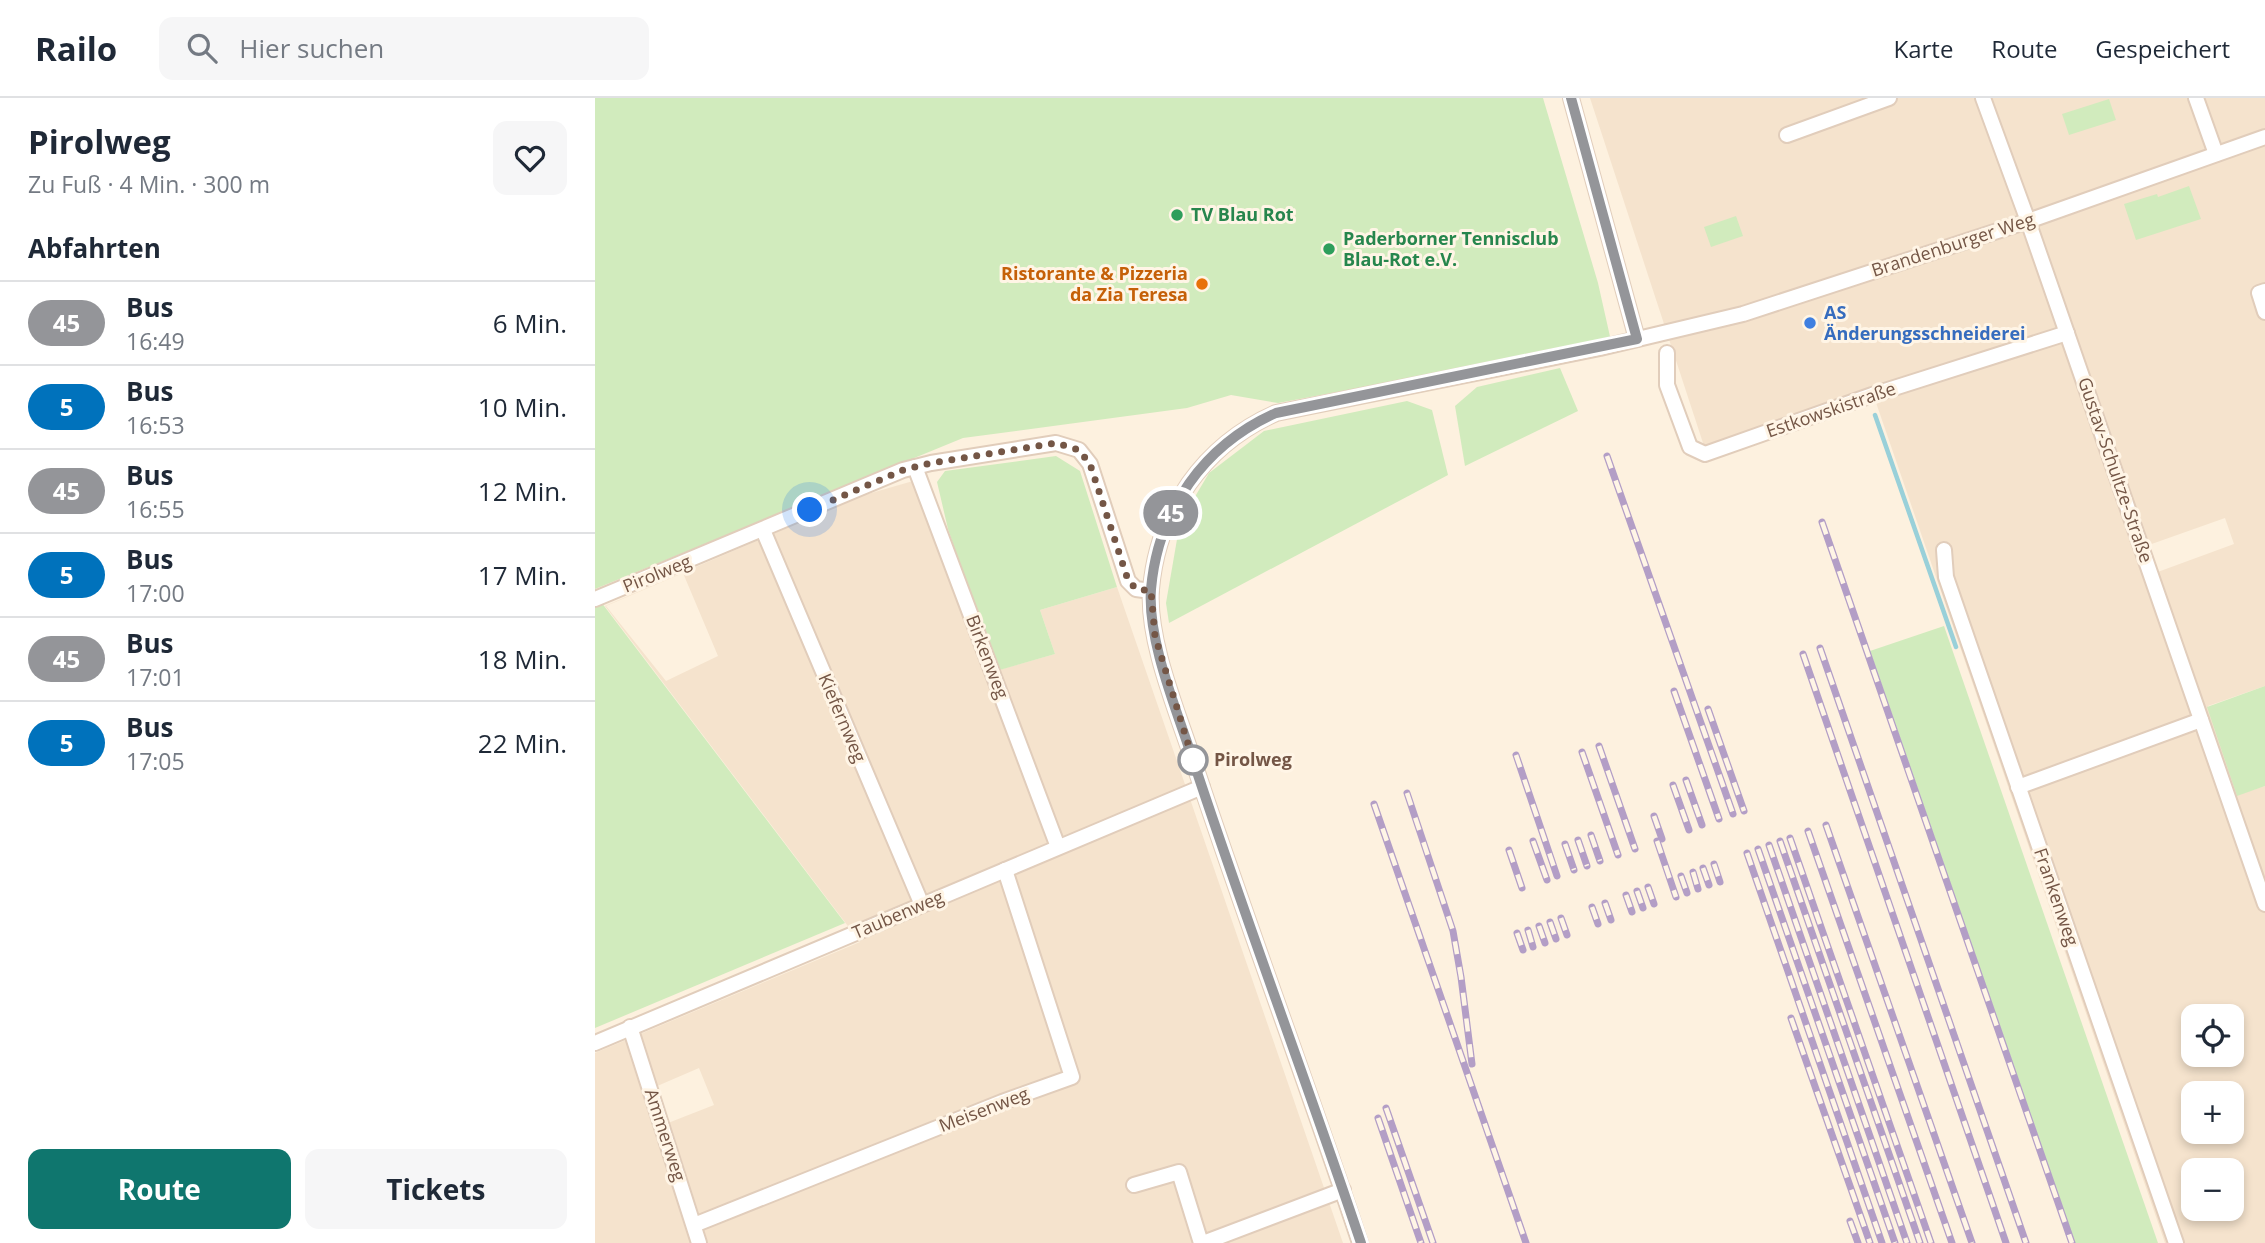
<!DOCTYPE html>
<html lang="de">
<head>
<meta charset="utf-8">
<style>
	:root { --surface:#fff; --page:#f6f6f7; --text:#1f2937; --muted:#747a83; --line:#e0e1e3; --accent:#0f766e }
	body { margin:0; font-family:"Open Sans",sans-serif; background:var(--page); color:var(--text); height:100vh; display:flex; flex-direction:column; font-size:26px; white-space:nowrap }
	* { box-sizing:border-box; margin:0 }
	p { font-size:23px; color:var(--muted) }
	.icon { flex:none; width:38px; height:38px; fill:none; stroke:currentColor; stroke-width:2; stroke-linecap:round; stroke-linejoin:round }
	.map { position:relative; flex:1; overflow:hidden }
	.sheet { display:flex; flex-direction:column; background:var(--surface); width:595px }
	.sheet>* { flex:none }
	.badge { padding:0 14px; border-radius:23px; font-size:24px; line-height:46px }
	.fabs { position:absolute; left:1586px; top:906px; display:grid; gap:14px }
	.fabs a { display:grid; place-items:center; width:63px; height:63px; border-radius:14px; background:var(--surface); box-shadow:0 4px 10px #0003; font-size:35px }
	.you { position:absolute; width:35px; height:35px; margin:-18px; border:5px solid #fff; border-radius:50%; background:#1a73e8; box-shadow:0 0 0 10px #1a73e833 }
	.map>.badge { position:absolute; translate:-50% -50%; box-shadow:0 0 0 4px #fff }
	h2 { padding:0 28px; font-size:26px; line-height:63px }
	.round { display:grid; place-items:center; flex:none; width:74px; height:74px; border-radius:14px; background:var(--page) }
	.overview { display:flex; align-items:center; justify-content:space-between; height:119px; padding:0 28px }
	h1 { font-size:33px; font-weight:700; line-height:52px }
	.action { display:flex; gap:14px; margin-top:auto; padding:14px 28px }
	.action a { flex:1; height:80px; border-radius:14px; background:var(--accent); color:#fff; font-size:28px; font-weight:700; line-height:80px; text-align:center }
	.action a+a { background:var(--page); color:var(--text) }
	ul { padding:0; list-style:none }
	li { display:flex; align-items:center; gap:21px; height:84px; padding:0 28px; border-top:2px solid var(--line) }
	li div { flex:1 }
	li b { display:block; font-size:26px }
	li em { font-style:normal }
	li .badge { min-width:77px; font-weight:700; text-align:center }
	header { display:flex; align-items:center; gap:42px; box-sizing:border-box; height:98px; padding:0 35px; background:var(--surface); border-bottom:2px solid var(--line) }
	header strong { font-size:33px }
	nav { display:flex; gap:38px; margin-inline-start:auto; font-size:24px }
	.search { width:490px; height:63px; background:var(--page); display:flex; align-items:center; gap:18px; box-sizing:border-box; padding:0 24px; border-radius:14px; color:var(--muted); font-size:26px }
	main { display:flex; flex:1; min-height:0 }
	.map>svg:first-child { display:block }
	.residential { fill:#f5e3cd; fill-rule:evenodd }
	.green { fill:#d1ebbd }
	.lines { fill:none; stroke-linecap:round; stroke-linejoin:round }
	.stream { stroke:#99d0d9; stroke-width:4.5 }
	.minor-casing { stroke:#e1cdbb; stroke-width:18 }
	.minor { stroke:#fff; stroke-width:14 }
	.rail-casing { stroke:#b39ec6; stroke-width:7 }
	.rail { stroke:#fff5e6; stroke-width:4.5; stroke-dasharray:13; stroke-linecap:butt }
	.line-casing { stroke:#fff; stroke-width:16 }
	.line { stroke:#949599; stroke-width:10 }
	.walk { stroke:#745646; stroke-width:7; stroke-dasharray:0 12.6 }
	.leisure-dot { fill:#2e9e5b; stroke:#fff5e6; stroke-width:2.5 }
	.food-dot { fill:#e8710a; stroke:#fff5e6; stroke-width:2.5 }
	.shop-dot { fill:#3f7fe0; stroke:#fff5e6; stroke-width:2.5 }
	.stop-dot { fill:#fff; stroke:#949599; stroke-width:3.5 }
	.labels { text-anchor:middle; stroke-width:6; stroke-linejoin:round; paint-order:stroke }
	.leisure-label { font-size:18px; font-weight:bold; fill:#27864d; stroke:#fff5e6; text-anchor:start }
	.street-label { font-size:18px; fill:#745646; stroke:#fff5e6 }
	.food-label { font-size:18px; font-weight:bold; fill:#c56008; stroke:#fff5e6; text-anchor:end }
	.shop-label { font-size:18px; font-weight:bold; fill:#366cbe; stroke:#fff5e6; text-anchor:start }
	.stop-label { font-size:18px; font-weight:bold; fill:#745646; stroke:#fff5e6; text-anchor:start }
</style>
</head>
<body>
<header>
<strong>Railo</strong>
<div class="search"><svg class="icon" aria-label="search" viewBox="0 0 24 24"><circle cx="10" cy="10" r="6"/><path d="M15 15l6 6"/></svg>Hier suchen</div>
<nav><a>Karte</a><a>Route</a><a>Gespeichert</a></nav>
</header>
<main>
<section class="sheet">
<div class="overview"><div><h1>Pirolweg</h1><p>Zu Fuß · 4 Min. · 300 m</p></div><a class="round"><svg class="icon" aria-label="heart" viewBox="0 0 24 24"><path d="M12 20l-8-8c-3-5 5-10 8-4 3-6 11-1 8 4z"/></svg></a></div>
<h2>Abfahrten</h2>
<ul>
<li><span class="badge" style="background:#949599;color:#fff">45</span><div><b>Bus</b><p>16:49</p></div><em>6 Min.</em></li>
<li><span class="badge" style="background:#0072bc;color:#fff">5</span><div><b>Bus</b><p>16:53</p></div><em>10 Min.</em></li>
<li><span class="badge" style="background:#949599;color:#fff">45</span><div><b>Bus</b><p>16:55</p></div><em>12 Min.</em></li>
<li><span class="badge" style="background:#0072bc;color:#fff">5</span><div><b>Bus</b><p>17:00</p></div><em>17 Min.</em></li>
<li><span class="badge" style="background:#949599;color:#fff">45</span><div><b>Bus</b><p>17:01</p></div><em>18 Min.</em></li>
<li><span class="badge" style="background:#0072bc;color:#fff">5</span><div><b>Bus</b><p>17:05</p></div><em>22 Min.</em></li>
</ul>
<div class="action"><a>Route</a><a>Tickets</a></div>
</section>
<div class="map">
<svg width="1670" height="1145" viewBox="0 0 1670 1145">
	<rect width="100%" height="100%" fill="#fdf1df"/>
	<g class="residential">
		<path d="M995,0h675v588l-57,20 29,89 28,-9v457h-100l-294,-855 -167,58zM1630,420l9,26 -79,29 -9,-27zM1598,919h38v38h-38zM1598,996h38v38h-38zM1598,1073h38v38h-38z"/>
		<path d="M318,383l71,193 71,-20 -15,-44 77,-23 226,656h-748v-190l265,-111 -255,-336 256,-110zM88,475l35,83 -52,25 -60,-75zM104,970l15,37 -46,18 -13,-36z"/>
	</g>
	<g class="green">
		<path d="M0,0h948l55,185 13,58 -333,62 -47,-8 -44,13 -224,30 -368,151z"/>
		<path d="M1514,1l7,21 -47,15 -7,-21z"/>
		<path d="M1594,88l12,33 -65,21 -12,-36 33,-10 1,3z"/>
		<path d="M1141,118l7,20 -32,11 -7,-20z"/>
		<path d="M965,270l18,43 -113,55 -10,-60 22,-19z"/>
		<path d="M812,303l25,9 16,65 -279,148 -3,-20 14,-81 29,-49 55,-42z"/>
		<path d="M461,358l24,15 37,116 -77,23 15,44 -59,17 -48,-142 -11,-47 8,-11z"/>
		<path d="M0,496l250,329 -250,105z"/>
		<path d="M1349,528l214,617h-83l-205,-592z"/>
		<path d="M1670,588v100l-28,10 -30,-89z"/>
	</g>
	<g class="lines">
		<path class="stream" d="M1280,317l81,232"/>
		<defs>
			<g id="minor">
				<path d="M976,0l66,241"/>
				<path d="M1388,0l45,123 237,683"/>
				<path d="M1601,0l20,56"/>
				<path d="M1192,37l102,-37"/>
				<path d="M1670,193l-6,2 6,19"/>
				<path d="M1072,255v32l23,62 15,7 167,-59 195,-62"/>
				<path d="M320,369l143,380"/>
				<path d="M168,432l159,375"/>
				<path d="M1349,452l2,27 230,666"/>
				<path d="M0,501l308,-129 28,-7 125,-20 23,7 11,14 38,117 8,8 15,2"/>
				<path d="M1423,689l183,-67"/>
				<path d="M35,929l69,216"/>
				<path d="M0,945l607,-256"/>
				<path d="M539,1087l45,-13 22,71"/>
				<path d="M99,1127l308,-123 70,-25 -67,-207"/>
				<path d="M608,1145l140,-53"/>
				<path d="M765,1145c-53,-161 -113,-319 -166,-480 -16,-50 -47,-122 -43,-174 7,-79 53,-144 125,-176l324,-65 143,-34 285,-93 237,-84"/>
			</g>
		</defs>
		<use href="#minor" class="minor-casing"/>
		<use href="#minor" class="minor"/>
		<defs>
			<g id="rail">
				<path d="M1012,358l126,358"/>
				<path d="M1227,424l250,721"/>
				<path d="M1225,550l206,595"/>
				<path d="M1208,556l203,589"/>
				<path d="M1079,593l45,128"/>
				<path d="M1113,611l36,102"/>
				<path d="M1004,648l36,103"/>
				<path d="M987,654l36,103"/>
				<path d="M921,657l41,121"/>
				<path d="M1091,682l16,45"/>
				<path d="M1078,687l16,45"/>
				<path d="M812,695l46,138 8,46 11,87"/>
				<path d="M779,706l152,439"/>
				<path d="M1059,718l8,23"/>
				<path d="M1231,727l146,418"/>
				<path d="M1213,733l144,412"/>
				<path d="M996,737l9,26"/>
				<path d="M1195,740l141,405"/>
				<path d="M983,742l9,26"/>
				<path d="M938,743l14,39"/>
				<path d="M1062,743l19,56"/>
				<path d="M1185,743l140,402"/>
				<path d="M970,746l9,26"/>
				<path d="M1174,747l138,398"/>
				<path d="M1163,751l137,394"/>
				<path d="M914,752l13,38"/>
				<path d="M1152,755l135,390"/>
				<path d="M1119,766l6,18"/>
				<path d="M1108,770l6,17"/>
				<path d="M1098,774l5,17"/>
				<path d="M1086,778l6,17"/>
				<path d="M1053,789l6,17"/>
				<path d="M1042,793l6,17"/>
				<path d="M1031,797l6,17"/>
				<path d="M1010,805l6,17"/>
				<path d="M997,809l6,17"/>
				<path d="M966,820l6,17"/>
				<path d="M955,824l6,17"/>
				<path d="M944,828l6,17"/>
				<path d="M933,832l5,17"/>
				<path d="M922,835l6,17"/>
				<path d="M1196,920l79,225"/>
				<path d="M791,1010l47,135"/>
				<path d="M783,1020l43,125"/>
				<path d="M1255,1123l8,22"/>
			</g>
		</defs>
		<use href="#rail" class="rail-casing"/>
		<use href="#rail" class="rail"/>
	</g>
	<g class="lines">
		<defs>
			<path id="line" d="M766,1145c-54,-161 -114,-319 -167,-480 -16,-50 -47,-122 -43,-174 7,-79 53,-144 125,-176l361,-74 -66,-241"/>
		</defs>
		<use href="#line" class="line-casing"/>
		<use href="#line" class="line"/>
		<path class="walk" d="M215,412l93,-40 28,-7 125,-20 23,7 11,14 38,116 8,9 15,2 4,45 38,124"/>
	</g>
	<g class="leisure-dot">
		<circle cx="582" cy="117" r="7"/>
		<circle cx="734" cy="151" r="7"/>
	</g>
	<circle class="food-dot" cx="607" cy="186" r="7"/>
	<circle class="shop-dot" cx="1215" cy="225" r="7"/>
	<circle class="stop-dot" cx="598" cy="662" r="14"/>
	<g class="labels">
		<g class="leisure-label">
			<text x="596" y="123">TV Blau Rot</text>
			<text x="748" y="147">Paderborner Tennisclub<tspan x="748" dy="21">Blau-Rot e.V.</tspan></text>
		</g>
		<g class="street-label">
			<text transform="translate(1358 147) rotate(-18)" y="6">Brandenburger Weg</text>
			<text transform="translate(1236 312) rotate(-19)" y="6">Estkowskistraße</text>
			<text transform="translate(1520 372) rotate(71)" y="6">Gustav-Schultze-Straße</text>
			<text transform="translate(62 476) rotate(-22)" y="6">Pirolweg</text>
			<text transform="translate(392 559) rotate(69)" y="6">Birkenweg</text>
			<text transform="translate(247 620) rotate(67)" y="6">Kiefernweg</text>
			<text transform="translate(1461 799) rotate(71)" y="6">Frankenweg</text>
			<text transform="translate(303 817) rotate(-23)" y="6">Taubenweg</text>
			<text transform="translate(389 1012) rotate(-21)" y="6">Meisenweg</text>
			<text transform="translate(70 1037) rotate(72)" y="6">Ammerweg</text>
		</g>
		<g class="food-label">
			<text x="593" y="182">Ristorante &amp; Pizzeria<tspan x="593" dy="21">da Zia Teresa</tspan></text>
		</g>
		<g class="shop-label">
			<text x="1229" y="221">AS<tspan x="1229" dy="21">Änderungsschneiderei</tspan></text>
		</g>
		<g class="stop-label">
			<text x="619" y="668">Pirolweg</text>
		</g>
	</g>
</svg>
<div class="fabs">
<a><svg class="icon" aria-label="locate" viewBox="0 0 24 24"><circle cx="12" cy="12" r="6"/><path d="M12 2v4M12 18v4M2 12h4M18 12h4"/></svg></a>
<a>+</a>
<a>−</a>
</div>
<div class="you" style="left:215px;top:412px"></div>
<b class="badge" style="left:576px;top:415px;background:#949599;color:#fff">45</b>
</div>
</main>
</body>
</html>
